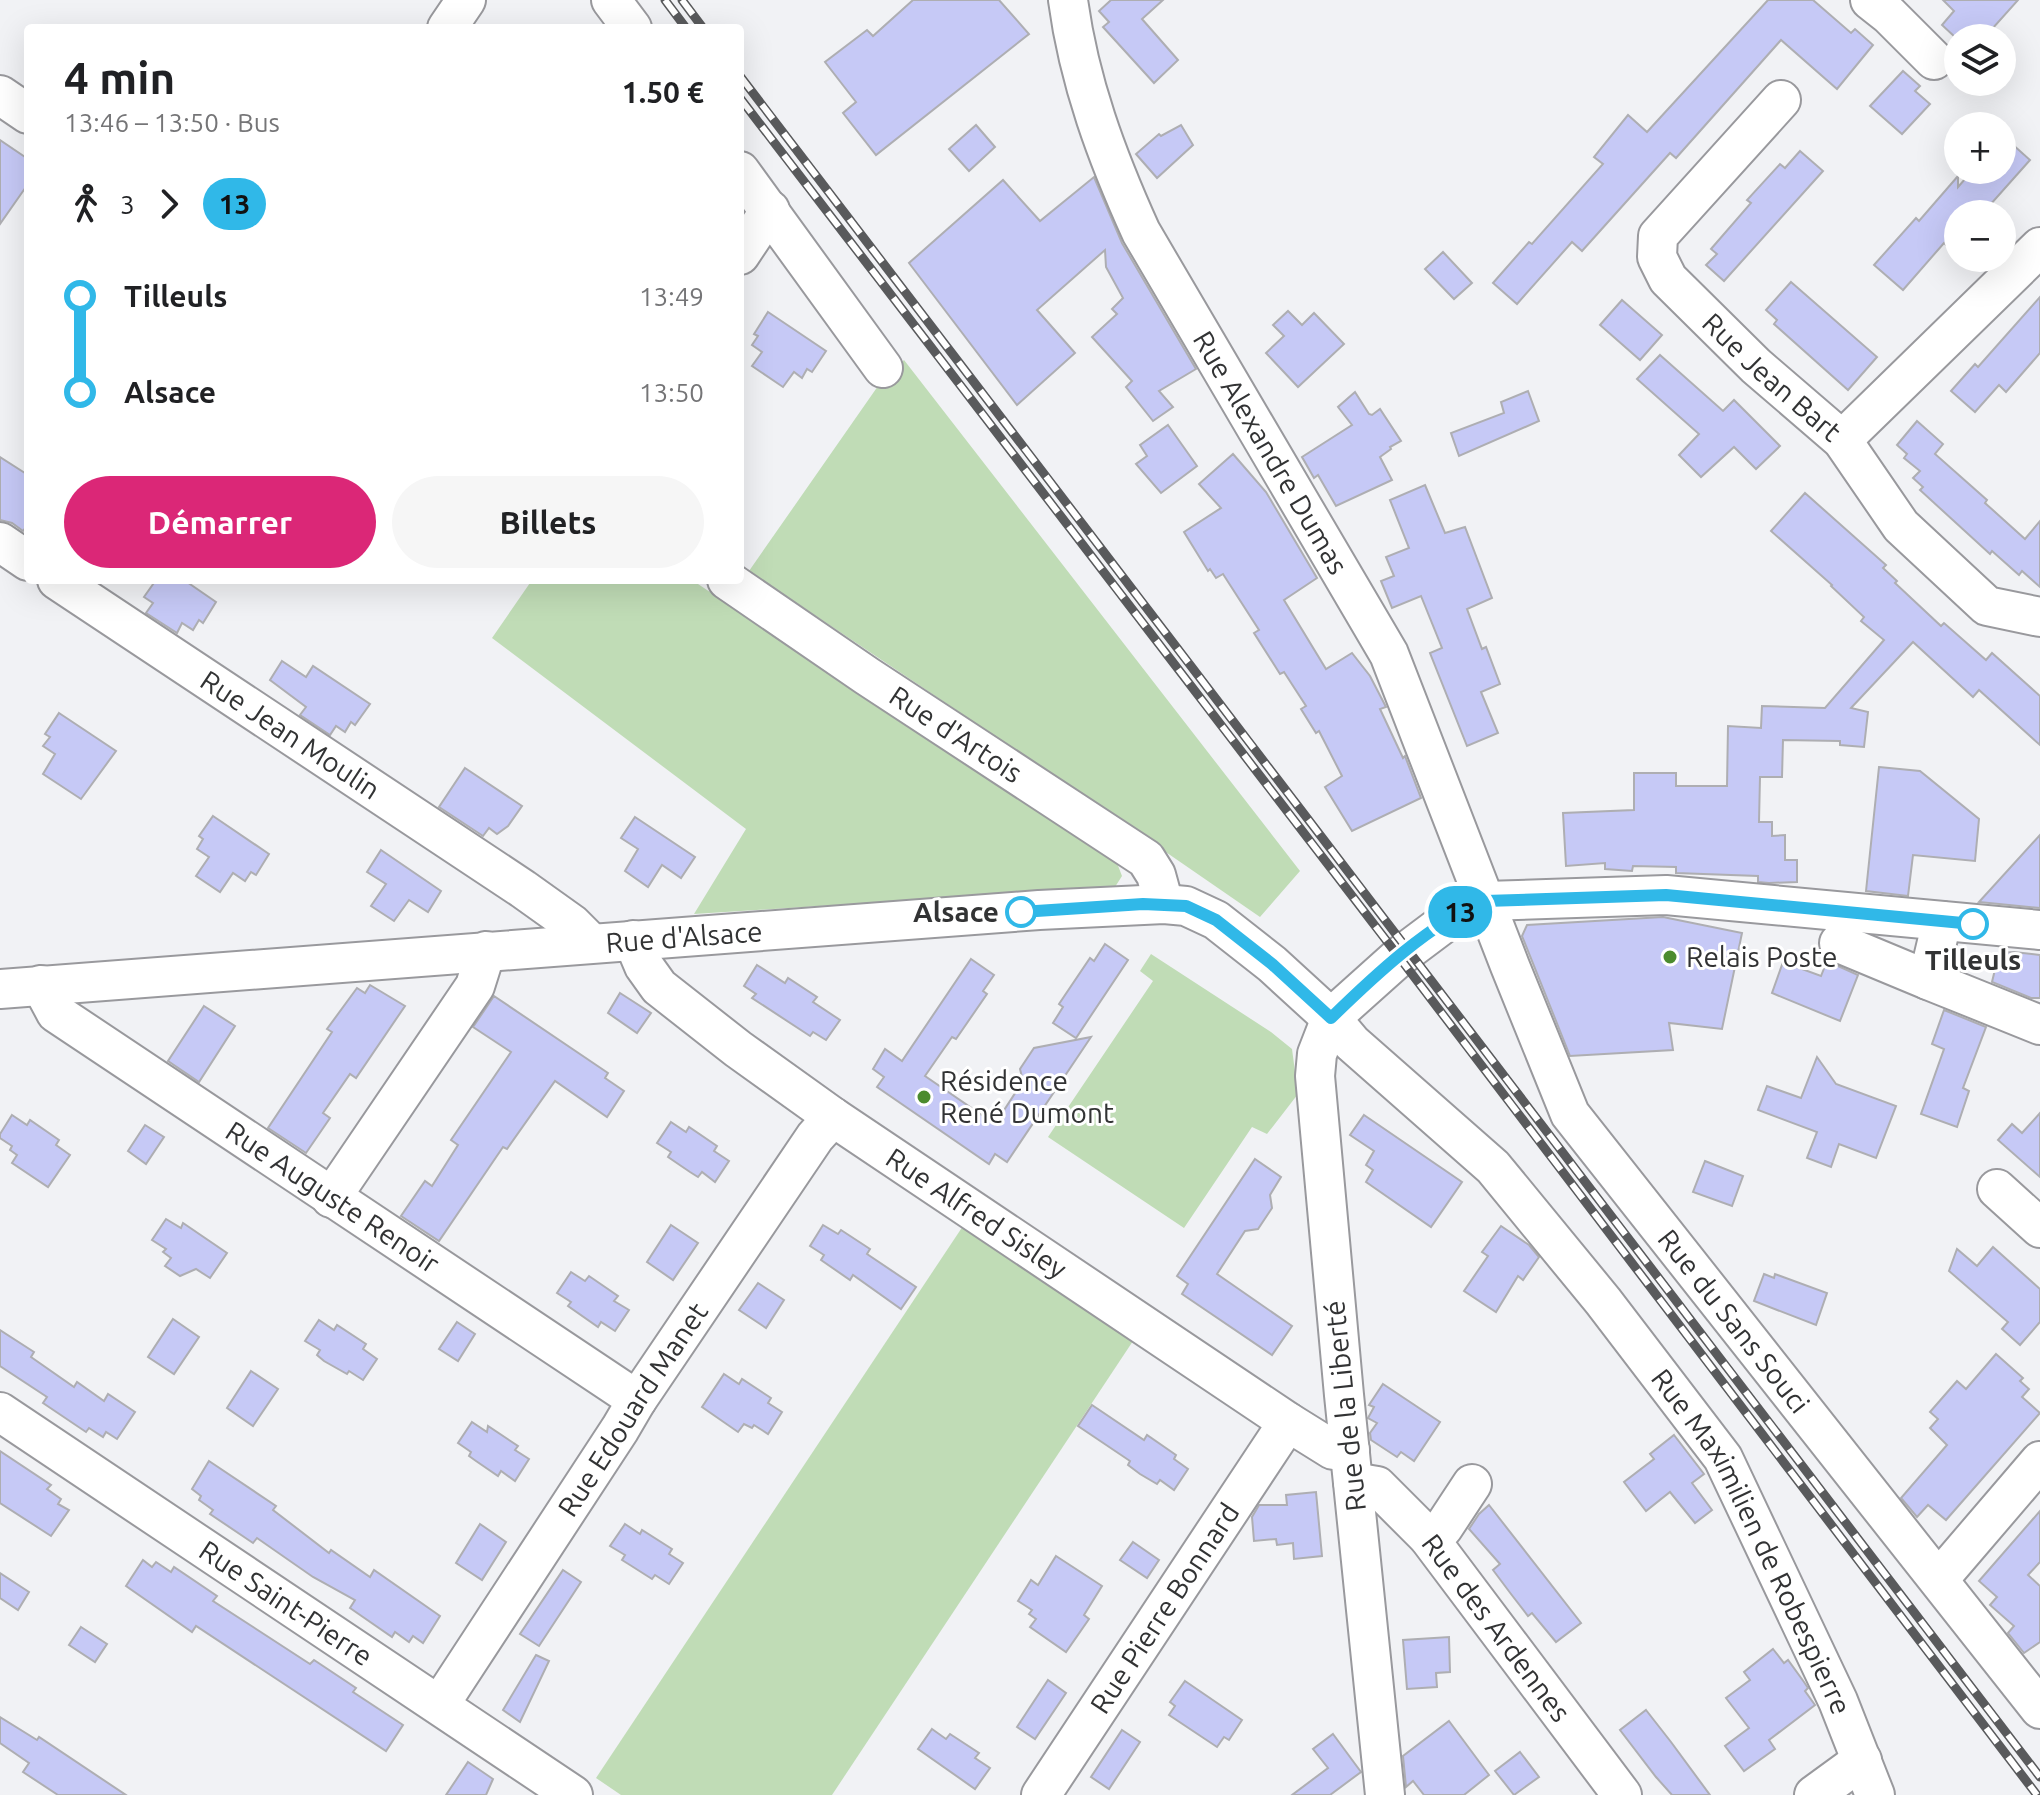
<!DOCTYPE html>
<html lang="fr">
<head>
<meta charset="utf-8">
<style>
	:root { --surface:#fff; --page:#f6f6f6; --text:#202124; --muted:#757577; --accent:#db2777 }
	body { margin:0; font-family:Ubuntu,sans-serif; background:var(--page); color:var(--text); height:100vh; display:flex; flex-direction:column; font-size:30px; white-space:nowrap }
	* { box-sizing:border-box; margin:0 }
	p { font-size:26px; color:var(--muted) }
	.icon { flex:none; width:44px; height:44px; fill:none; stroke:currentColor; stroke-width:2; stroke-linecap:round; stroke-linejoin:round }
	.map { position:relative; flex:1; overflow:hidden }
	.side { position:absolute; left:24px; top:24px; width:720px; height:560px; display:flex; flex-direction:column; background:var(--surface); border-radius:8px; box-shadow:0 8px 32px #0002 }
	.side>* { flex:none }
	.badge { padding:0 16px; border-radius:26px; font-size:28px; line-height:52px }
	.controls { position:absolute; left:1944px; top:24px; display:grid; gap:16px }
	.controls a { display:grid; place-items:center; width:72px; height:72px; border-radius:50%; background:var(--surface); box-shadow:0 8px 32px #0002; font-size:40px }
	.map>.badge { position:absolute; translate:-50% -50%; box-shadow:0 0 0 4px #fff }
	.legs { display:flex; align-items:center; gap:12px; height:88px; padding:0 40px; font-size:26px }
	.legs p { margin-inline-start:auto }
	.head { display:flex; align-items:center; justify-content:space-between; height:136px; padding:0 40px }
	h1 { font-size:44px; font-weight:700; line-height:60px }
	.cta { display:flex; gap:16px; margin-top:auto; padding:16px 40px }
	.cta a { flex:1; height:92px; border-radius:48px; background:var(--accent); color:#fff; font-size:32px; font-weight:700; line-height:92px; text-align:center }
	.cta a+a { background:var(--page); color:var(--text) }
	ul { padding:0 40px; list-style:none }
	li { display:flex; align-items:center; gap:28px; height:96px; font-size:30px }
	li i { display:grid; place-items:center; width:12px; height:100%; margin:0 10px; background:currentColor }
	li i::after { content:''; width:20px; height:20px; margin:-10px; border:6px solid; border-radius:50%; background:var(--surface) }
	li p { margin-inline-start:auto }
	li:first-child i { background:linear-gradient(#0000 50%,currentColor 0) }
	li:last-child i { background:linear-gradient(currentColor 50%,#0000 0) }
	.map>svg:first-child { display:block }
	.green { fill:#c0dcb6 }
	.building { fill:#c6c9f6; stroke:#aeaeb2; stroke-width:2 }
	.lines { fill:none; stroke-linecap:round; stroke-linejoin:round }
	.minor-casing { stroke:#99999d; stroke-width:42 }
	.minor { stroke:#fff; stroke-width:38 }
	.rail-casing { stroke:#595a5c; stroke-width:9 }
	.rail { stroke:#fff; stroke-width:6; stroke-dasharray:18; stroke-linecap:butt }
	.line-1-casing { stroke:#fff; stroke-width:18 }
	.line-1 { stroke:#30b8e8; stroke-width:12 }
	.stop-1-dot { fill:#fff; stroke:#30b8e8; stroke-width:4 }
	.poi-dot { fill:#4b8b2e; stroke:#fff; stroke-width:3 }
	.labels { text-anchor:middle; stroke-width:6; stroke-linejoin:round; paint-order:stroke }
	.street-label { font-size:28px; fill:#323334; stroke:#fff }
	.stop-label { font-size:28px; font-weight:bold; fill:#323334; stroke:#fff; text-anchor:end }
	.poi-label { font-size:28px; fill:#323334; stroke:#fff; text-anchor:start }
</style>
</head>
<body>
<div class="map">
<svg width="2040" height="1795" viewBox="0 0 2040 1795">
	<rect width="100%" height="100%" fill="#f1f2f5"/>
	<g class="green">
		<path d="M904,360l396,511 -40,46 -174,-120 -337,-226 129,-185z"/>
		<path d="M532,580h160l425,283 5,13 -7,11 -421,27 52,-85 -254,-191z"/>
		<path d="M1151,954l120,78 21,17 6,45 -31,40 -15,-7 -68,101 -136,-91 105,-156 -13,-10z"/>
		<path d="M963,1226l170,115 -301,454h-211l-25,-17z"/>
	</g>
	<g class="building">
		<path d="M913,0h86l30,34 -153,121 -33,-42 13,-11 -31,-40 42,-32 6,6z"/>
		<path d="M1111,0h52l-21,19 36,41 -24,23 -51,-56 6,-5 -10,-11z"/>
		<path d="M1768,0h45l38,33 4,-4 18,16 -36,44 -56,-49 -105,118 -6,-5 -88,98 -10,-9 -55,62 -24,-21 36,-41 3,2 71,-80 -9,-7 34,-42 19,17z"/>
		<path d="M1943,0h75l-34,38h-28l-14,-13 12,-14z"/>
		<path d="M1903,71l17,15 -5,5 15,13 -28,30 -32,-28z"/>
		<path d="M976,125l19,22 -26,24 -20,-22z"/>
		<path d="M1181,125l12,20 -36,33 -21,-24 23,-20 2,2z"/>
		<path d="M2002,135l28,25 -48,54h-24v42l-14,-13 -41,47 -29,-25 42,-47 3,3 39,-45v11l15,-17h29z"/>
		<path d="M0,140l28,19v25l-28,40z"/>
		<path d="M1800,151l23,20 -99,110 -18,-16 11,-11 -6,-5 40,-46 -4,-3 33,-36 5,4z"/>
		<path d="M1094,177l28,66 74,126 -37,22 14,16 -20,14 -27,-34 6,-6 -40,-44 25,-23 -5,-5 11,-11 -17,-31 -1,-17 -68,60 38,43 -58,52 -108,-142 94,-83 37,41z"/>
		<path d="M1443,252l29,31 -18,16 -29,-30z"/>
		<path d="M1791,282l86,75 -29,33 -74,-66 3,-4 -11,-10z"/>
		<path d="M2040,297v56l-34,39 -7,-7 -24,27 -24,-21 24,-27 3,3z"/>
		<path d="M1622,300l40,35 -22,25 -40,-35z"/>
		<path d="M1288,311l14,14 12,-12 30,31 -46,43 -32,-34 18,-17 -11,-11z"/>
		<path d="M768,312l58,39 -14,21 -5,-3 -5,9 -8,-6 -11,15 -31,-21 10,-14 -10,-7 6,-9 -4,-2z"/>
		<path d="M1660,355l63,56 11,-11 46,46 -24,23 -22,-22 -33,30 -22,-22 20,-21 -62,-55z"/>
		<path d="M1528,391l11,30 -80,35 -8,-23 53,-20 -3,-11z"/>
		<path d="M1355,392l14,22 3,1 8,-6 21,32 -11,6 1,2 -11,8 12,23 -56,26 -18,-31 -4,3 -12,-21 50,-32 -14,-18z"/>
		<path d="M1917,421l26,23 -8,10 52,46 -2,3 40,36 15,-18v66l-18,-16 -3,4 -27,-24 -2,3 -70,-64 3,-3 -10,-9 7,-7 -16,-13 3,-4 -10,-9z"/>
		<path d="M1168,425l29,41 -36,27 -25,-29 11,-8 -7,-11z"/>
		<path d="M1233,454l33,38 51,86 -33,22 42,69 26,-16 18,23 16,31 -6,2 23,49 2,-2 16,42 -69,33 -27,-44 17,-11 -23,-45 -3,2 -15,-24 5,-3 -22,-34 -4,2 -26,-41 5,-3 -36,-56 -7,4 -6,-9 -2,2 -24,-39 37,-24 -22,-24z"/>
		<path d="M0,457l28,18v50l-5,6 -11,-8 -12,-3z"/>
		<path d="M1425,485l20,48 20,-6 27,71 -25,11 15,40 4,-2 14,37 -19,8 17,41 -31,13 -37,-93 12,-5 -21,-52 -29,12 -11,-27 13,-5 -8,-19 23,-9 -19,-48z"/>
		<path d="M1805,493l81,72 -3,3 14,13 -2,2 46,43 3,-3 42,37 6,-7 48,43v49l-61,-55 -6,7 -60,-55 -62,66 17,4 -4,35 -24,-2v-4l-57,-1 -1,37h-22l-1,45h13v14l13,-1v25h12v22l-28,1 -11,-1v-6l-82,-3v-6l-43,-1 -1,5 -27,-2v-6l-39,3 -3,-53 71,-3v-37h42v13h51l1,-60 33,2 1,-22 63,2 59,-68 -23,-19 3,-4 -33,-31 1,-1 -61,-54z"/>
		<path d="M156,580h28l32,22 -13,21 -4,-3 -6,10 -11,-7 -5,10 -31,-20 7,-10 -9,-6z"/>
		<path d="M282,661l24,16 7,-11 57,38 -15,21 -4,-3 -6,10 -9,-6 -6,9 -30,-20 6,-8 -36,-27z"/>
		<path d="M59,713l57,38 -35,48 -38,-25 12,-20 -12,-8 7,-9 -5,-3z"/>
		<path d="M1879,767l41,4 59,48 -4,42 -62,-6 -5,41 -42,-5z"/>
		<path d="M465,768l57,38 -14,20 -11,8 -8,-6 -6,8 -44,-29z"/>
		<path d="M213,816l56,38 -13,21 -5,-3 -6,9 -12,-8 -13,19 -24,-16 13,-19 -12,-8 6,-10 -4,-3z"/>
		<path d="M635,817l60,40 -14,21 -19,-13 -14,22 -23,-16 13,-22 -17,-11z"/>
		<path d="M2040,835v73l-61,-6z"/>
		<path d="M381,850l60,41 -13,21 -19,-12 -15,21 -23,-15 15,-22 -19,-12z"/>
		<path d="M1663,917l79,16 -20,96 -53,-6 4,27 -103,6 -48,-120 5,-11z"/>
		<path d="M1105,944l23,16 -52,78 -23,-15 10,-16 -4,-3 31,-46 4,3z"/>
		<path d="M2014,952l26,3v43h-9l-39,-16 7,-29z"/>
		<path d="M971,959l23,16 -11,16 4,3 -31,45 -4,-2 -27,39 70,48 28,-43 -3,-12 14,-21 57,-11 -84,125 -12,-8 -6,10 -112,-77 7,-10 -11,-8 12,-20 17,12z"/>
		<path d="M1827,961l31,14 -18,46 -68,-28 11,-31 38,14z"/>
		<path d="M757,965l28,18 3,-5 29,19 -4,5 27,18 -14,20 -13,-8 -3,4 -58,-38 4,-4 -12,-8z"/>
		<path d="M370,985l35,21 -49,72 -6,-4 -27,39 7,5 -24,35 -38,-25 64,-96 -5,-3 30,-41 8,5z"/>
		<path d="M620,993l31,20 -14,20 -29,-20z"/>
		<path d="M494,996l114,77 -3,5 19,13 -17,26 -52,-36 -48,68 -4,-2 -64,94 -38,-25 24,-35 7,5 26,-41 -7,-5 60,-88 -38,-25z"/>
		<path d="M204,1006l31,20 -36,56 -31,-21z"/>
		<path d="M1944,1010l42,17 -23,61 6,3 -12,36 -36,-13 23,-65 -12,-5z"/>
		<path d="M1817,1057l19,27 60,22 -20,52 -37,-14 -8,23 -24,-9 10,-26 -59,-22 9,-24 34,12z"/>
		<path d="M2040,1113v64l-42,-37 14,-16 10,9z"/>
		<path d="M12,1115l15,10 3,-5 29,20 -3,5 14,10 -22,32 -36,-24 5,-8 -7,-5 2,-4 -12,-8v-4z"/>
		<path d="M1364,1115l98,67 -31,45 -65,-45 7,-12 -7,-5 8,-14 -24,-16z"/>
		<path d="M671,1122l15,10 3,-5 28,19 -3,5 15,10 -14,21 -13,-10 -4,5 -8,-5 -22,-15 3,-5 -14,-9z"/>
		<path d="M145,1125l19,12 -18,27 -18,-13z"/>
		<path d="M1255,1159l26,18 -11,18 2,13 -14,21 -13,2 -28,43 75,52 -20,29 -90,-61 6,-10 -11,-8z"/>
		<path d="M1705,1161l38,15 -11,30 -39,-14z"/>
		<path d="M166,1219l15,9 2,-5 44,30 -17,25 -14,-9 -16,7 -15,-10 6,-8 -8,-6 3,-3 -14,-9z"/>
		<path d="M671,1225l27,18 -25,37 -26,-18z"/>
		<path d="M823,1225l15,9 3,-4 29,19 -3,5 49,33 -15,22 -48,-34 -3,5 -29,-20 3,-5 -14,-9z"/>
		<path d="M1501,1226l28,19 10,12 -16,23 -5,-4 -22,36 -32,-21 24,-35 -6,-4z"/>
		<path d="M1993,1247l47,42v33l-20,23 -18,-16 6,-7 -59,-51 8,-22 20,17z"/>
		<path d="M571,1272l14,9 4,-5 29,20 -4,5 15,9 -14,21 -14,-9 -3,5 -30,-21 3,-4 -14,-9z"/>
		<path d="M1764,1274l10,4 1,-4 52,19 -11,32 -62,-24z"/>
		<path d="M758,1283l26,17 -18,28 -27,-18z"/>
		<path d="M173,1319l26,18 -25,37 -26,-17z"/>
		<path d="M319,1320l15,10 3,-5 29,19 -3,5 14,10 -14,21 -14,-9 -2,3 -23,-13 -7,-6 3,-5 -15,-9z"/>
		<path d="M457,1322l18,12 -17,27 -19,-12z"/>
		<path d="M0,1330l34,22 -3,5 43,30 3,-5 27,19 4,-7 27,18 -18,27 -11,-7 -3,5 -14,-9 -3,4 -43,-29 4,-6 -47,-31z"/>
		<path d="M1996,1354l27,24 -3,3 9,8 -7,8 18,16 -94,107 -18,-15 -11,12 -16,-19 46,-53 -17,-17 8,-9 -8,-7 27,-31 9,8z"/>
		<path d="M251,1371l27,18 -25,37 -26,-18z"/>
		<path d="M724,1374l15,10 3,-5 29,19 -3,5 14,9 -14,22 -14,-9 -2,3 -8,-4 -6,8 -36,-25z"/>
		<path d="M1383,1384l57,38 -26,39 -13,-9 -4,5 -26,-17 -1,-7 7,-10 -9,-5 6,-11 -5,-2z"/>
		<path d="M1092,1405l52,35 3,-5 29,20 -2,4 14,10 -14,21 -14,-10 -3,4 -17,-10 -12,-9 2,-4 -52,-35z"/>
		<path d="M472,1422l15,10 1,-6 30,20 -3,4 14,9 -14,22 -14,-10 -3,5 -22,-15 -7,-5 2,-4 -13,-9z"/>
		<path d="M1674,1435l30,39 -12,9 20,27 -17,13 -25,-31 -24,19 -22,-29 30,-23 -4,-5z"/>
		<path d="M0,1451l51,34 -4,4 14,10 -3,5 11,6 -18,26 -51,-33z"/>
		<path d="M209,1461l67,45 -3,4 56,43 2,-3 39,27 4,-7 66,46 -17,27 -10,-7 -4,6 -14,-10 -3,5 -42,-29 5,-8 -42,-23 -56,-39 -4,5 -43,-29 3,-4 -14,-10 2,-4 -9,-7z"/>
		<path d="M1316,1492l6,64 -28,3 -1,-16 -16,2 -1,-6 -22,2 -2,-24 7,-12h28l-1,-10z"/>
		<path d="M1489,1505l92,118 -25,19 -24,-29 -4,3 -17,-22 -18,-24 7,-6 -31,-35 10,-15z"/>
		<path d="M2040,1511v51l-12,13 12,11v56l-16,11 -16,-20 6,-7 -24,-21 7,-8 -18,-16z"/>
		<path d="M480,1524l26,18 -24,38 -26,-17z"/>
		<path d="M625,1524l15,10 2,-4 30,19 -3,5 14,9 -14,21 -14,-9 -3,4 -22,-14 -8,-5 3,-5 -15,-9z"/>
		<path d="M1133,1542l26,18 -12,18 -27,-18z"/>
		<path d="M1056,1556l46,30 -18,29 5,4 -23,33 -36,-25 6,-8 -7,-5 3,-4 -14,-9 13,-21 7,5z"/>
		<path d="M143,1560l9,7 4,-5 15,10 3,-5 43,29 -4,5 97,63 4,-4 42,28 -3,4 50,33 -17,26 -190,-125 -4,6 -66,-46z"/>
		<path d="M563,1570l18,12 -42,64 -19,-12z"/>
		<path d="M0,1573l29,19 -11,18 -18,-12z"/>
		<path d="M81,1627l26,17 -12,18 -26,-17z"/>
		<path d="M1449,1637l1,35 -14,1 1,14 -30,2 -4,-49z"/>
		<path d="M1773,1649l11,14 4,-3 16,22 4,6 -3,3 10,14 -46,35 6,9 -31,22 -19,-25 24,-18 -23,-30 24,-18 -6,-8z"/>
		<path d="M536,1655l13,6 -29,61 -17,-12z"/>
		<path d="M1048,1680l18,13 -31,46 -18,-12z"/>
		<path d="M1185,1681l57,39 -13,20 -5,-3 -7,10 -48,-32 6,-9 -5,-4z"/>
		<path d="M1646,1710l25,32 39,53h-38l-16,-18 -36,-47z"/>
		<path d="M0,1717l37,23 2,-3 87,58h-68l-35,-23 6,-9 -29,-20z"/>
		<path d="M1449,1721l40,54 -25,20h-40l-11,-14 -7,6 -3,-31z"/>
		<path d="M932,1729l14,10 4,-5 29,19 -4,5 15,10 -15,21 -57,-40z"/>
		<path d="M1122,1730l18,12 -31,47 -18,-12z"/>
		<path d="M1333,1734l28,38 -31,23h-38l36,-27 -15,-19z"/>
		<path d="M1520,1752l19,25 -25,18 -19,-24z"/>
		<path d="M468,1762l25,17 -7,16h-40z"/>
	</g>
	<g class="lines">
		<defs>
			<g id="minor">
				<path d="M611,0l21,28"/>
				<path id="s1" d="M1068,0c11,82 39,157 73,232l248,422 121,312 60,148 470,595"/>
				<path d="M1870,0l19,15 45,45"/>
				<path d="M447,28l19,-28"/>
				<path d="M0,95l28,19"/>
				<path id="s2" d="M1781,100l-123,136 -1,21 11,22 88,87 86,74 59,86 86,80 53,11"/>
				<path d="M740,171l143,197"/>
				<path d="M740,255l30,-45"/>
				<path d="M1842,440l198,-193"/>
				<path d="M0,542l28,19"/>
				<path id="s3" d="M57,580l466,309 49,35 19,19"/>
				<path id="s4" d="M727,580l140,96 279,183 10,16 8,29"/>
				<path d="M1942,921l-14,59 112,45"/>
				<path id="s5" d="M633,940l11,26 15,21 79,62 95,68 455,305 45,28h17"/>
				<path d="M1839,943l89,37"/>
				<path id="s6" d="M41,985l15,28 581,387"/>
				<path id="s7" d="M0,989l1039,-79 125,-6 22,2 30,14 56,44 59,54 21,25 141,124 110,134 120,157 115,243 37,94"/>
				<path d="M1997,1189l43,39"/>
				<path d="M331,1198l144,-212 11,-35"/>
				<path id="s8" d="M0,1412l573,383"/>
				<path id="s9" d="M1353,1482l24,4 51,51 194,258"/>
				<path d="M1428,1537l15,-9 29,-44"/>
				<path d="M1939,1579l101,-118"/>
				<path id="s10" d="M440,1704l180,-275 17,-29 178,-263 18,-20"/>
				<path id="s11" d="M1041,1795l247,-373"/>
				<path d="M1385,1795l-41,-400 -29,-319 2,-22 14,-36 68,-61 64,-48 22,-8 181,-6 374,35"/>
				<path d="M1814,1795l48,-35"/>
			</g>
		</defs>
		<use href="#minor" class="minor-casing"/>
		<use href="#minor" class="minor"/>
		<defs>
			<g id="rail">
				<path d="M665,0l21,28"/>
				<path d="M682,0l21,28"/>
				<path d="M740,76l1300,1701"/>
				<path d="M740,98l659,859 638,838"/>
			</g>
		</defs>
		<use href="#rail" class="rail-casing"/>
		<use href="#rail" class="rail"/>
	</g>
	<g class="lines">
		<defs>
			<path id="line-1" d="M1021,912l122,-8 43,2 30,14 56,44 59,54c41,-40 100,-96 154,-117l181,-6 307,29"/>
		</defs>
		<use href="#line-1" class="line-1-casing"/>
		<use href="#line-1" class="line-1"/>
	</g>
	<g class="stop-1-dot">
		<circle cx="1021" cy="912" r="14"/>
		<circle cx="1973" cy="924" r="14"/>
	</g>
	<g class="poi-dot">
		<circle cx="1670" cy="957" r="8"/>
		<circle cx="924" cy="1097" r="8"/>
	</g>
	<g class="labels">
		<g class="street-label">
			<text dy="10" stroke="none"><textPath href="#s2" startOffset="372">Rue Jean Bart</textPath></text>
			<text dy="10" stroke="none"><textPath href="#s1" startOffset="500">Rue Alexandre Dumas</textPath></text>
			<text dy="10" stroke="none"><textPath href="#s3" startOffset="280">Rue Jean Moulin</textPath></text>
			<text dy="10" stroke="none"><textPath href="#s4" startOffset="276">Rue d'Artois</textPath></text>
			<text dy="10" stroke="none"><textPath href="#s7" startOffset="686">Rue d'Alsace</textPath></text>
			<text dy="10" stroke="none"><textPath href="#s6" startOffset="364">Rue Auguste Renoir</textPath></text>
			<text dy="10" stroke="none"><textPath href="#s5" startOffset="444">Rue Alfred Sisley</textPath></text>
			<text dy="10" stroke="none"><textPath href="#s1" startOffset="1492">Rue du Sans Souci</textPath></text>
			<text transform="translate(1345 1406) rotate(-96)" y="10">Rue de la Liberté</text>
			<text dy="10" stroke="none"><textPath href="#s10" startOffset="352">Rue Edouard Manet</textPath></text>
			<text dy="10" stroke="none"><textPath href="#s7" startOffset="2052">Rue Maximilien de Robespierre</textPath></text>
			<text dy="10" stroke="none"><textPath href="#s8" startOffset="344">Rue Saint-Pierre</textPath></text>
			<text dy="10" stroke="none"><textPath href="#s11" startOffset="224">Rue Pierre Bonnard</textPath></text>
			<text dy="10" stroke="none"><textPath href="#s9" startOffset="210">Rue des Ardennes</textPath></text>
		</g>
		<g class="stop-label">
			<text x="999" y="922">Alsace</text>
			<text x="1973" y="970" text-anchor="middle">Tilleuls</text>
		</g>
		<g class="poi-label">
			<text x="1686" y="967">Relais Poste</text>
			<text x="940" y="1091">Résidence<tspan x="940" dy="32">René Dumont</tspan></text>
		</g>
	</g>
</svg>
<div class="controls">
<a><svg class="icon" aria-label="layers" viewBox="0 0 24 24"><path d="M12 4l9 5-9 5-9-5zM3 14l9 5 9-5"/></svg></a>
<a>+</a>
<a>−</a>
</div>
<b class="badge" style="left:1460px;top:912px;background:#30b8e8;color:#111">13</b>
<section class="side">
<div class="head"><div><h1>4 min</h1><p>13:46 – 13:50 · Bus</p></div><b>1.50 €</b></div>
<div class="legs"><svg class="icon" aria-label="walk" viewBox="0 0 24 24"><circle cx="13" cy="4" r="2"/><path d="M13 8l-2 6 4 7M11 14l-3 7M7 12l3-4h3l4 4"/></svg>3<svg class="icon" aria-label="forward" viewBox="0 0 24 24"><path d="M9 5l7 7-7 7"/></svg><b class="badge" style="background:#30b8e8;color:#111">13</b></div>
<ul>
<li><i style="color:#30b8e8"></i><b>Tilleuls</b><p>13:49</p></li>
<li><i style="color:#30b8e8"></i><b>Alsace</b><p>13:50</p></li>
</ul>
<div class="cta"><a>Démarrer</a><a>Billets</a></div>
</section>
</div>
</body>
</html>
